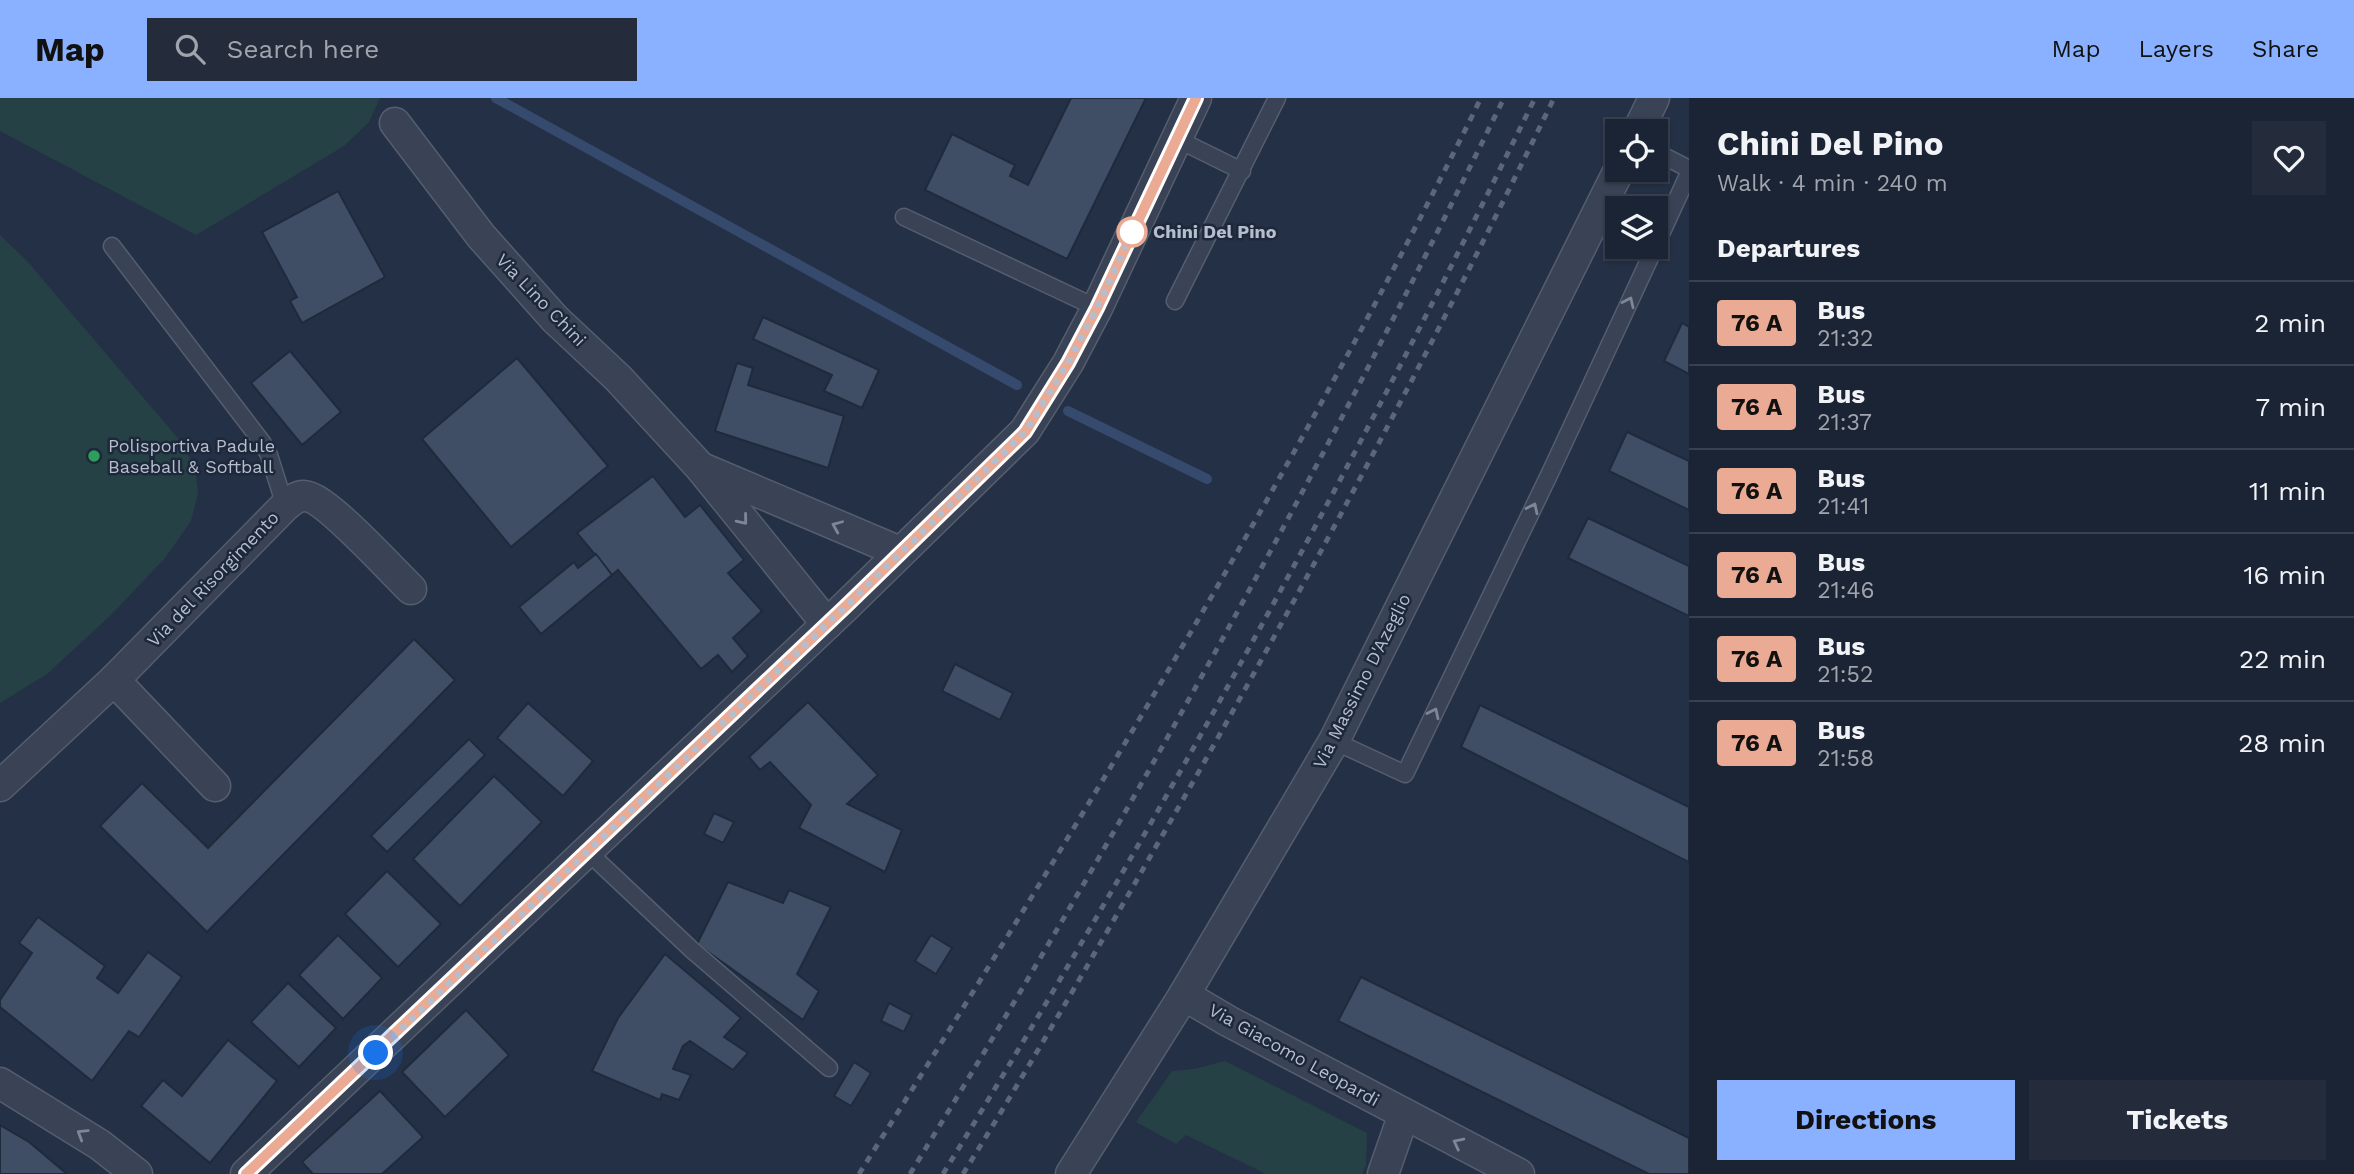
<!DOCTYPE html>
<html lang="en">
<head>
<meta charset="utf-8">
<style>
	:root { --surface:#1b2434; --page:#242c3c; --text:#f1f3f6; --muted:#a0a4ac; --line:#39414f; --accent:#8ab1ff }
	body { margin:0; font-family:"Work Sans",sans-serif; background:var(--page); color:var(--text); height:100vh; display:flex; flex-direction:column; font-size:26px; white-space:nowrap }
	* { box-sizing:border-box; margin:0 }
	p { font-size:23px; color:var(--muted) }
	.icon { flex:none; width:38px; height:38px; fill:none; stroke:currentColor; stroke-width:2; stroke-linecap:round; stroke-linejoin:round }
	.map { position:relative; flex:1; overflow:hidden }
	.details { display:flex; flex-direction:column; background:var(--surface); width:665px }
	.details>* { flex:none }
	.badge { padding:0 14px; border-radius:5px; font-size:24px; line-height:46px }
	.buttons { position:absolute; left:1605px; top:21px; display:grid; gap:14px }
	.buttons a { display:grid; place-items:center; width:63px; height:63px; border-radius:0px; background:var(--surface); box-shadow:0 2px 5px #0004,0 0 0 2px var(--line); font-size:35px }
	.you { position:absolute; width:35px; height:35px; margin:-18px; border:5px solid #fff; border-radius:50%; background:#1a73e8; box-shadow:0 0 0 10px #1a73e833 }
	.map>.badge { position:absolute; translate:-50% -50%; box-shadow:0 0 0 4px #fff }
	h2 { padding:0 28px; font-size:26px; line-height:63px }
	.round { display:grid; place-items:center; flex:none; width:74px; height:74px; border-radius:0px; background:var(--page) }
	.head { display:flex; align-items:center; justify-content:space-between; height:119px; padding:0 28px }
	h1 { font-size:33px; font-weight:700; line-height:52px }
	.button { display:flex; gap:14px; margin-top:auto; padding:14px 28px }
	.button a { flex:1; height:80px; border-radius:0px; background:var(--accent); color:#111; font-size:28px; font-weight:700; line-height:80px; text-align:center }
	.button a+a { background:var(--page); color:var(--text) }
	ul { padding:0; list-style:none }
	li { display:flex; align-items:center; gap:21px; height:84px; padding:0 28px; border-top:2px solid var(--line) }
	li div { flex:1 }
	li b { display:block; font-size:26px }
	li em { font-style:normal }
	li .badge { min-width:77px; font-weight:700; text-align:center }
	header { display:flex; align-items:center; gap:42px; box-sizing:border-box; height:98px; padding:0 35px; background:var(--accent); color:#111 }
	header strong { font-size:33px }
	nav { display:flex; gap:38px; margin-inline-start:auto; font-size:24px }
	.search { width:490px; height:63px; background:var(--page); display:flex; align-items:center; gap:18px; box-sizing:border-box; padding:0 24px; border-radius:0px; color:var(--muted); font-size:26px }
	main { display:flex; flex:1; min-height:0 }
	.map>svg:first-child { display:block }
	.green { fill:#264146 }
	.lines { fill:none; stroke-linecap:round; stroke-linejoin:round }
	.stream { stroke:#364a6e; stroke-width:10 }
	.building { fill:#404e65; stroke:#1f2a3c; stroke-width:2 }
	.lane-casing { stroke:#545e6f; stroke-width:19 }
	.street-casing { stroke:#545e6f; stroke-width:33 }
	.lane { stroke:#394355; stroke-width:16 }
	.street { stroke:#394355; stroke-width:30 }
	.rail { stroke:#5b667c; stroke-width:5; stroke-dasharray:7 7; stroke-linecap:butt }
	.oneway { stroke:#7e8798 }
	.line-casing { stroke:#fff; stroke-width:16 }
	.line { stroke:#eaaa94; stroke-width:10 }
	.walk { stroke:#b6bece; stroke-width:7; stroke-dasharray:0 12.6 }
	.stop-dot { fill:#fff; stroke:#eaaa94; stroke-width:3.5 }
	.leisure-dot { fill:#2e9e5b; stroke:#1d283a; stroke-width:2.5 }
	.labels { text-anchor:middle; stroke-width:5; stroke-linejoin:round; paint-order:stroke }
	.stop-label { font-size:18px; font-weight:bold; fill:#b6bece; stroke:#1d283a; text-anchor:start }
	.street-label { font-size:18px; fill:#b6bece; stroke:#1d283a }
	.poi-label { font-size:18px; fill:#b6bece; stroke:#1d283a; text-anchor:start }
</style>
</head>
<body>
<header>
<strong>Map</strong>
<div class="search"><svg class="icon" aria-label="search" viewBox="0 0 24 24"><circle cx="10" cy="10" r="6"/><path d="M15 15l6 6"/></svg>Search here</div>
<nav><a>Map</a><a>Layers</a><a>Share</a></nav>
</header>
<main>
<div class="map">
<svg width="1689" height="1076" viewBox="0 0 1689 1076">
	<rect width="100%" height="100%" fill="#243045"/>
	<g class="green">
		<path d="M0,0h380l-11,24 -25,24 -148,89 -196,-104z"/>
		<path d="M0,137l27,26 155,182 13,26 3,24 -7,28 -26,37 -54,57 -64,59 -47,29z"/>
		<path d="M1225,963l142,72 -1,32 -4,9h-96l-80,-39 -10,9 -40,-22 36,-51 22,-2z"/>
	</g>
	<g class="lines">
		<g class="stream">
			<path d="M496,0l521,287"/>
			<path d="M1068,313l139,68"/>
		</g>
	</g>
	<g class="building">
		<path d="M1071,0h75l-79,161 -142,-69 27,-56 63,31 -5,11 18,9z"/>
		<path d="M338,93l47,86 -83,46 -12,-22 7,-4 -35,-65z"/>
		<path d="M763,219l116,53 -17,38 -38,-17 8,-16 -79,-36z"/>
		<path d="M1682,225l7,4v47l-25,-13z"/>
		<path d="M290,253l51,61 -39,33 -51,-62z"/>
		<path d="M517,260l91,108 -97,81 -89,-108z"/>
		<path d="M737,265l16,5 -5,17 96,31 -16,52 -113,-37z"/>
		<path d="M1627,334l62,29v49l-80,-39z"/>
		<path d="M653,378l32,41 15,-12 44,55 -16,13 34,38 -29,27 15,18 -16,16 -14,-17 -17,14 -83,-99 -6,5 -35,-42z"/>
		<path d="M1588,420l101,48v50l-121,-58z"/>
		<path d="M596,456l16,21 -71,59 -22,-27 55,-45 4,6z"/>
		<path d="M414,541l41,41 -248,252 -107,-106 42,-43 66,65z"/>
		<path d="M955,566l58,29 -13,27 -58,-29z"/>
		<path d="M808,604l70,73 -31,29 55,26 -17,42 -86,-44 12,-23 -41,-43 -10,8 -11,-13z"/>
		<path d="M528,605l65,58 -30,35 -66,-58z"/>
		<path d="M1480,607l209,102v55l-228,-115z"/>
		<path d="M469,641l16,16 -98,97 -16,-16z"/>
		<path d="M494,678l48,46 -82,84 -47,-47z"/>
		<path d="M714,715l20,9 -11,21 -19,-9z"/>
		<path d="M387,773l54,53 -43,43 -53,-53z"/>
		<path d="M728,784l55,21 6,-13 42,17 -34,67 22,17 -16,29 -106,-76z"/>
		<path d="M38,819l67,49 -8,12 21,15 30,-41 34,25 -43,60 -10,-6 -37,50 -92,-74v-7l32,-47 -13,-10z"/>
		<path d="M338,837l44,43 -39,41 -44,-44z"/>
		<path d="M931,837l21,13 -16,26 -21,-13z"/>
		<path d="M665,856l76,64 -17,19 24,16 -15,17 -43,-29 -7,5 -10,23 18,6 -12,25 -17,-6 -2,6 -68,-29 26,-53z"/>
		<path d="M1361,879l328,161v36h-40l-311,-153z"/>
		<path d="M288,885l48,45 -37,39 -48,-45z"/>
		<path d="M889,905l23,12 -8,17 -23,-11z"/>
		<path d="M466,912l43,45 -64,62 -43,-45z"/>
		<path d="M228,942l49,41 -67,82 -69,-57 22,-26 19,16z"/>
		<path d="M854,964l17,11 -20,33 -17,-10z"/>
		<path d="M380,993l43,46 -41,37h-69l-11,-12z"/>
		<path d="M0,1027l29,17 38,32h-67z"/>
	</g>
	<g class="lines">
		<defs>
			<g id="lane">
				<path d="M1177,41l65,32"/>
				<path d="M1656,54l33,17"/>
				<path d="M904,119l193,91"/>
				<path d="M1656,147l33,-72"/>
				<path d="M112,148l150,196 7,13 16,51"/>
				<path d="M1175,203l102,-203"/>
				<path d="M1334,643l71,33 145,-301 105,-226"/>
				<path d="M587,753l105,99 137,118"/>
			</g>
			<g id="street">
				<path d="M395,25l86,113 74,83 63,59 82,89 127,157"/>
				<path d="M1638,33l16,-33"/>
				<path d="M704,371l196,83"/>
				<path d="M114,582l101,106"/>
				<path d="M0,688l114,-106 171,-174c6,-5 12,-10 19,-10 21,0 89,76 107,93"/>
				<path d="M1184,897l44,26 291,153"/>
				<path d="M0,985l100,62 37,29"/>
				<path d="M246,1076l600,-568 179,-175 43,-68 29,-55 99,-210"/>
				<path d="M1071,1076l113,-179 150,-254 285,-571"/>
				<path d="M1383,1076l21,-60"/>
			</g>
		</defs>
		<use href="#lane" class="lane-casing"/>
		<use href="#street" class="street-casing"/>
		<use href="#lane" class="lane"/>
		<use href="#street" class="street"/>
		<g class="rail">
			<path d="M859,1076c221,-351 438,-704 622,-1076"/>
			<path d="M910,1076c215,-349 414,-708 594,-1076"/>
			<path d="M943,1076c214,-349 412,-708 592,-1076"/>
			<path d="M963,1076c77,-124 149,-251 222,-378 130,-229 254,-461 369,-698"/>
		</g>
	</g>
	<defs><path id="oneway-chevron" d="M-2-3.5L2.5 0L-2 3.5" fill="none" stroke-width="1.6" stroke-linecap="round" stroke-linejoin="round" transform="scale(1.75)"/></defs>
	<g class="oneway">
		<use href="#oneway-chevron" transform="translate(1629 204) rotate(-65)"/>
		<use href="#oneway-chevron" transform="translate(1533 410) rotate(-64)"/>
		<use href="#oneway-chevron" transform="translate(743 422) rotate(51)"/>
		<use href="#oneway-chevron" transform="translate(837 428) rotate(-157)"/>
		<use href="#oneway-chevron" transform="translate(1434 615) rotate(-64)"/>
		<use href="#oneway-chevron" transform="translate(82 1036) rotate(-148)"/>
		<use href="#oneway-chevron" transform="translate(1458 1045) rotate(-153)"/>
	</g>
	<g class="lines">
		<defs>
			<path id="line" d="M246,1076l600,-568 179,-174 43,-69 29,-55 99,-210"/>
		</defs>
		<use href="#line" class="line-casing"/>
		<use href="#line" class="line"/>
		<path class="walk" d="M376,955l470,-447 179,-174 43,-69 29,-55 35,-76"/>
	</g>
	<circle class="stop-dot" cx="1132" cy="134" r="14"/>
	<circle class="leisure-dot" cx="94" cy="358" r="7"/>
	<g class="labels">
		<g class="stop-label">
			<text x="1153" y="140">Chini Del Pino</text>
		</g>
		<g class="street-label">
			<text transform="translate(541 202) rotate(46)" y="6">Via Lino Chini</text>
			<text transform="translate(213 481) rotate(-46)" y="6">Via del Risorgimento</text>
			<text transform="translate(1362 583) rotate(-63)" y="6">Via Massimo D'Azeglio</text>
			<text transform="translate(1294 957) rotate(29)" y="6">Via Giacomo Leopardi</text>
		</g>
		<g class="poi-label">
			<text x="108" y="354">Polisportiva Padule<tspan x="108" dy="21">Baseball &amp; Softball</tspan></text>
		</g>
	</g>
</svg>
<div class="buttons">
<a><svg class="icon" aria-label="locate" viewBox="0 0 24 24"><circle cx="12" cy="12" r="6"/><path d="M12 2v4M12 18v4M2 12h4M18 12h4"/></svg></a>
<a><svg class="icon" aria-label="layers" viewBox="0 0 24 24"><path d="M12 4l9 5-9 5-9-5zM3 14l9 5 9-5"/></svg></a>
</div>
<div class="you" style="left:376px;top:955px"></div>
</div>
<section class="details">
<div class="head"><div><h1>Chini Del Pino</h1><p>Walk · 4 min · 240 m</p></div><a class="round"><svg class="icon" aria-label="heart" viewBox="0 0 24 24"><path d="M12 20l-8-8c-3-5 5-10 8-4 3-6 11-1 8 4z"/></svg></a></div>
<h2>Departures</h2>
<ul>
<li><span class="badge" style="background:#eaaa94;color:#111">76 A</span><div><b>Bus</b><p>21:32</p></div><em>2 min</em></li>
<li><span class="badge" style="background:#eaaa94;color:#111">76 A</span><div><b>Bus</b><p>21:37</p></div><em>7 min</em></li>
<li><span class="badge" style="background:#eaaa94;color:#111">76 A</span><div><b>Bus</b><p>21:41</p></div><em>11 min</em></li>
<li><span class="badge" style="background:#eaaa94;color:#111">76 A</span><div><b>Bus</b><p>21:46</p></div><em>16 min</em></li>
<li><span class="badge" style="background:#eaaa94;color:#111">76 A</span><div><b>Bus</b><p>21:52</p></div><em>22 min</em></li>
<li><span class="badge" style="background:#eaaa94;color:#111">76 A</span><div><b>Bus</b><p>21:58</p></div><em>28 min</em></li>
</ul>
<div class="button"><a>Directions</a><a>Tickets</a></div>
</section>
</main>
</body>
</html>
